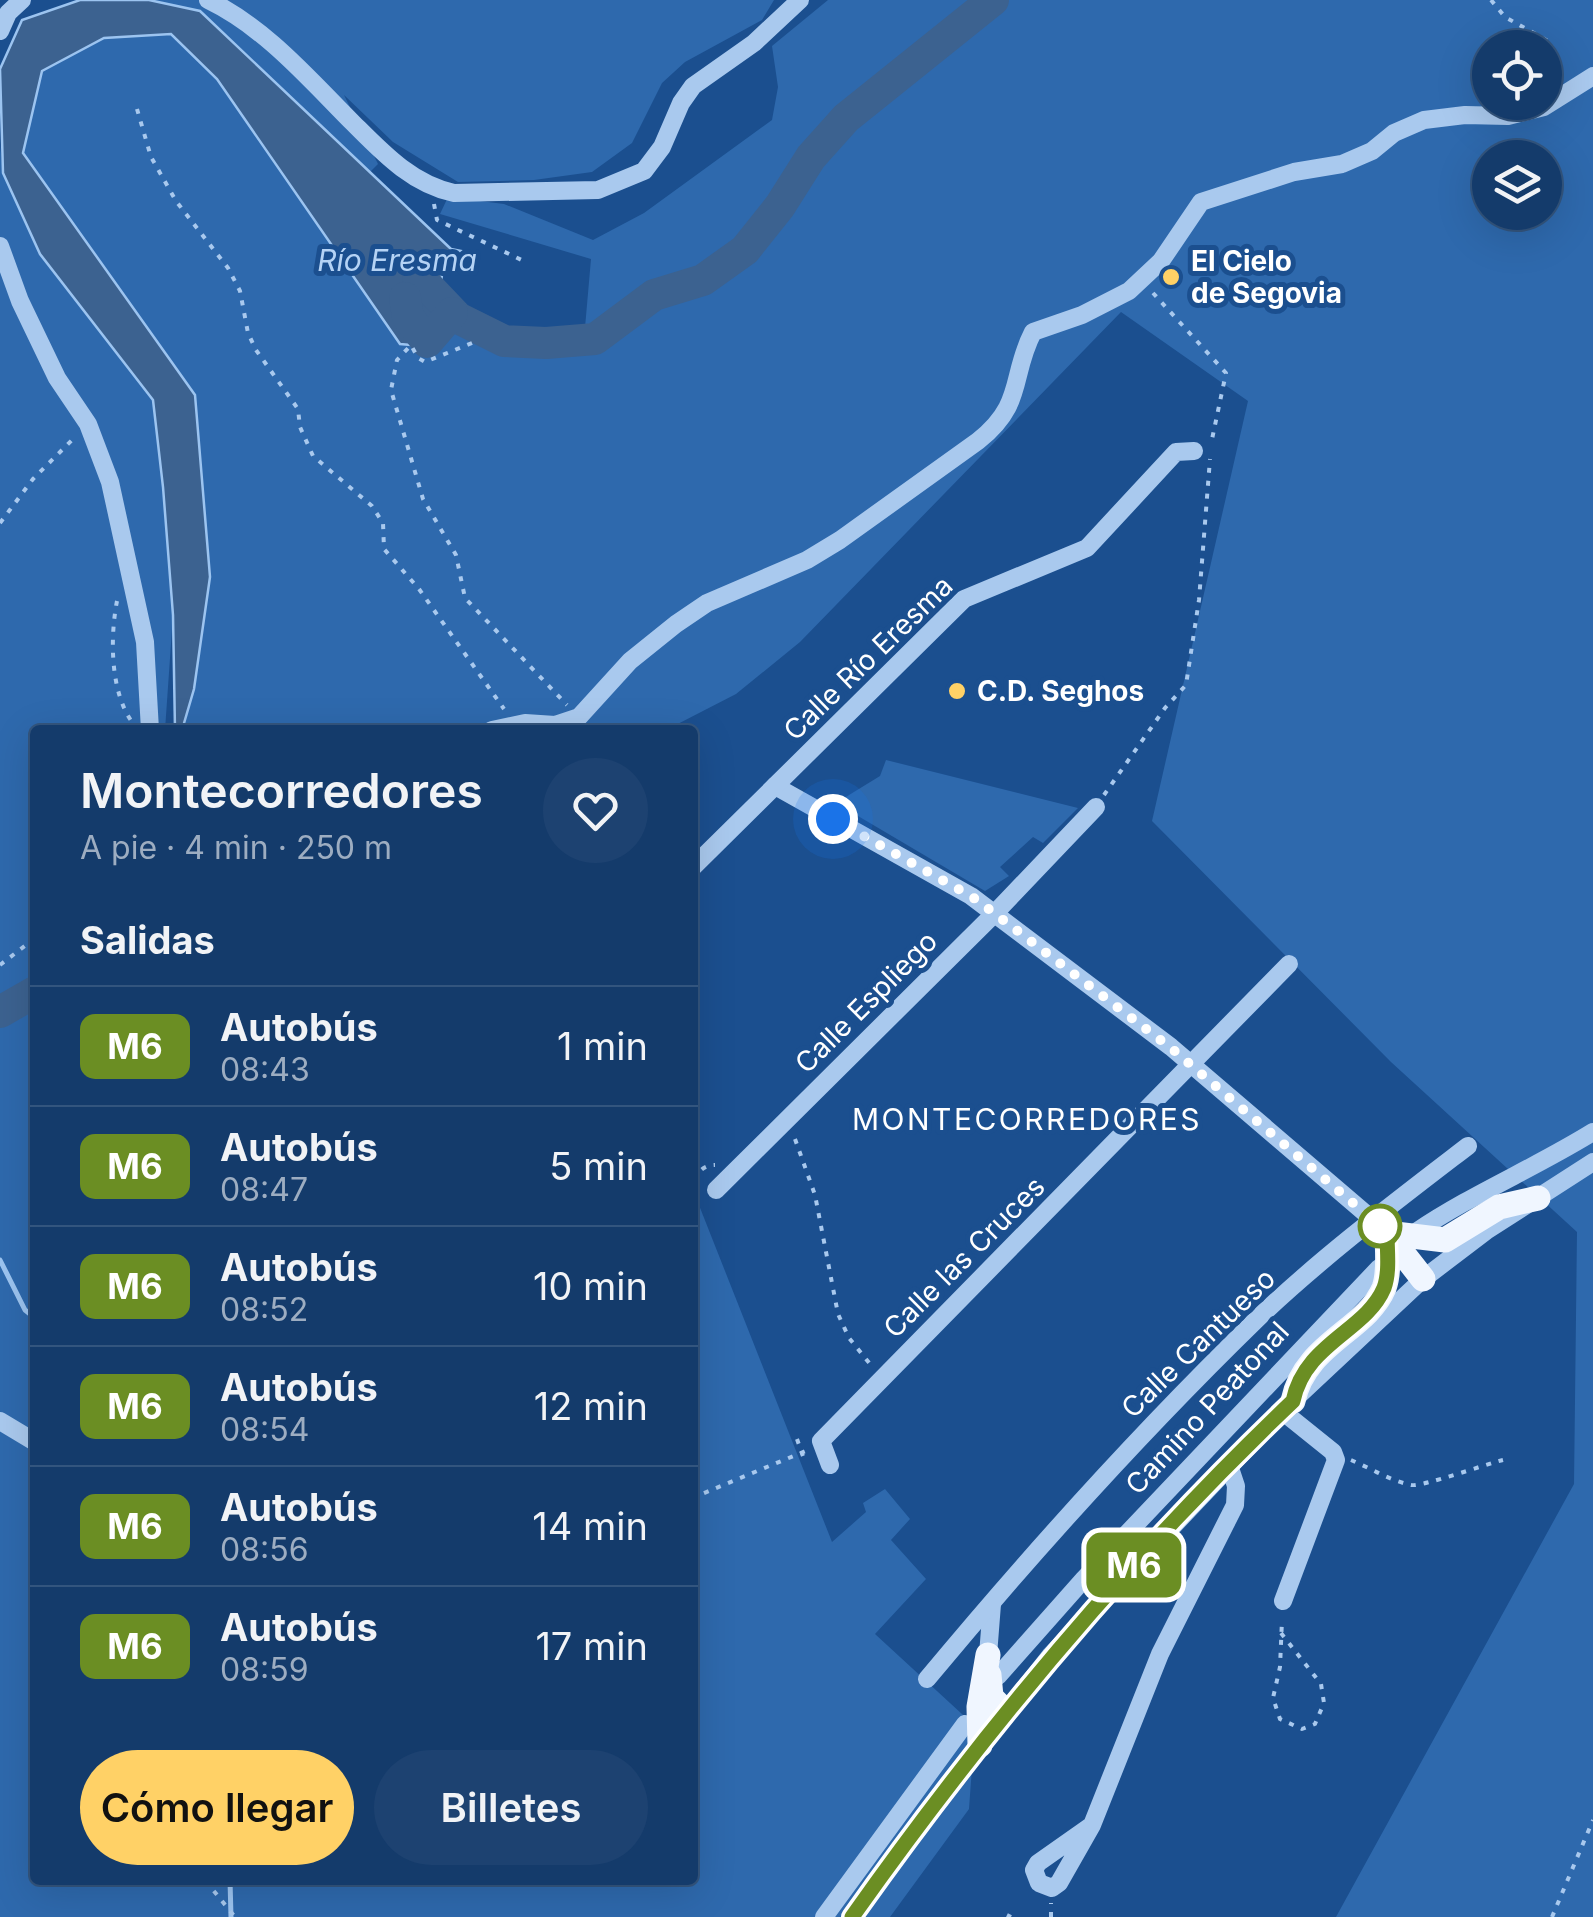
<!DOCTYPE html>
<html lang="es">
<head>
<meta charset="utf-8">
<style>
	:root { --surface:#143b6b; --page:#1d4271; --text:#f1f3f6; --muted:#9dadc1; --line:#33557e; --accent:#ffd166 }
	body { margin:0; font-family:Inter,sans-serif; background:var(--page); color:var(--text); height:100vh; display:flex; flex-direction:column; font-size:38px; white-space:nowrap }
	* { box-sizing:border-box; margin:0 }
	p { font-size:32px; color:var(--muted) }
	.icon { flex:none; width:55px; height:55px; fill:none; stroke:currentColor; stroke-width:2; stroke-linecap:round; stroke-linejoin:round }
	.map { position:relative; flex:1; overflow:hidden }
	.sheet { position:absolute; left:30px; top:725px; width:668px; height:1160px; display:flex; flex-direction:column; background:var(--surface); border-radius:10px; box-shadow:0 10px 40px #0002,0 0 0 2px var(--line) }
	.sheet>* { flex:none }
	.badge { padding:0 20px; border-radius:15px; font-size:35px; line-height:65px }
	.buttons { position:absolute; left:1472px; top:30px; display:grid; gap:20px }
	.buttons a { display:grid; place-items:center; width:90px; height:90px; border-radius:50%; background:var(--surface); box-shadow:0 10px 40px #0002,0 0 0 2px var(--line); font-size:50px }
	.you { position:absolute; width:50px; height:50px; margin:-25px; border:8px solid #fff; border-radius:50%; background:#1a73e8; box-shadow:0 0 0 15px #1a73e833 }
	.map>.badge { position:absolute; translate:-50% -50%; box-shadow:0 0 0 5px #fff }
	h2 { padding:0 50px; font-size:38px; line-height:90px }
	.round { display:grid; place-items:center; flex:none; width:105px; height:105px; border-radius:52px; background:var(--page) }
	.summary { display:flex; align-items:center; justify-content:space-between; height:170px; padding:0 50px }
	h1 { font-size:48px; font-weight:600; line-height:75px }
	.button { display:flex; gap:20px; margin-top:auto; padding:20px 50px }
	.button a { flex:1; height:115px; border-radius:60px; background:var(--accent); color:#111; font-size:40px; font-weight:600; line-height:115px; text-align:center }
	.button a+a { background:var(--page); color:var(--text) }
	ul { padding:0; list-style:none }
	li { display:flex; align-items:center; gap:30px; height:120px; padding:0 50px; border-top:2px solid var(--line) }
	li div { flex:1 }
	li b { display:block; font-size:38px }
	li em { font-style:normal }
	li .badge { min-width:110px; font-weight:700; text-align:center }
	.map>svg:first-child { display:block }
	.green { fill:#2e69ad; fill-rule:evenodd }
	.water { fill:#3c6290; stroke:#9cc4f0; stroke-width:2.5 }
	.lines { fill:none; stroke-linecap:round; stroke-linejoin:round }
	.stream { stroke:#9cc4f0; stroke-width:5 }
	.river { stroke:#3c6290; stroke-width:32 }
	.path { stroke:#a9c9ee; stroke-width:4; stroke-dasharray:5 8; stroke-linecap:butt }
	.minor { stroke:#a9c9ee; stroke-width:18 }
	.major { stroke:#f0f6ff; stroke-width:25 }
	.line-casing { stroke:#fff; stroke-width:22 }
	.line { stroke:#6b8e23; stroke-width:15 }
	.walk { stroke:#fff; stroke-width:10; stroke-dasharray:0 18 }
	.poi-dot { fill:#ffd166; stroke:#1b4f8f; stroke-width:4 }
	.stop-dot { fill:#fff; stroke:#6b8e23; stroke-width:5 }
	.labels { text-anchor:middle; stroke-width:10; stroke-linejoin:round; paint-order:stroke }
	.poi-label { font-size:28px; font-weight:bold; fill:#fff; stroke:#1b4f8f; text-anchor:start }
	.street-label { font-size:28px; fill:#fff; stroke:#1b4f8f }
	.water-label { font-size:30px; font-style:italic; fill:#b5d3f5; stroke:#1b4f8f }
	.neighbourhood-label { font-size:30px; letter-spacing:2.5px; fill:#fff; stroke:#1b4f8f }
</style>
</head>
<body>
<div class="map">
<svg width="1593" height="1917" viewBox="0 0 1593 1917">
	<rect width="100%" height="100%" fill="#1b4f8f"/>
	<g class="green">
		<path d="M149,0h625l-12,20 -77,42 -23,21 -30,60 -40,29 -58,8 -76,2 -65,-40 -49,-47 34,69 -8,8 -170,-161z"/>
		<path d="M828,0h765v1917h-257l238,-433 3,-252 -186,-170 -239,-241 96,-420 -127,-89 -321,330 -64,52 -70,36h-489l10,-174 -28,-180 -143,-197 33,-157 103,-10 173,151 121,145 32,20v-15c32,19 69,30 106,26l7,-80 -151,-45 8,-17 56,7 89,36 51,-27 128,-93 6,-33 -6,-41zM1490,48h55v54h-55zM1490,158h55v54h-55z"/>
		<path d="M0,144l3,29 37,81 113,146 10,87 10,128 -8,115h-130v1150h657l1,-690 139,352 34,-30 -3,-9 22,-14 25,30 -19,21 35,39 -51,55 100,92 -6,83 -79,108h-890z"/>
		<path d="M886,760l192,48 -35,35 -10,-6 -33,30 9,9 -24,15 -149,-88 44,-27z"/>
	</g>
	<path class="water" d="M80,0h69l51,11 251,238 10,2 -5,18 -13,-2 -3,23 12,9 -41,46 -11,-1 -183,-265 -46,-45 -67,4 -62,33 -19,82 172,242 15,182 -16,112 -12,41h-7l-2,-115 -10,-128 -10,-87 -113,-146 -37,-81 -3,-104 22,-49z"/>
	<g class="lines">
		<g class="stream">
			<path d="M0,1260l25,50 10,8"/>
			<path d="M230,1880l1,37"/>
		</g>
		<g class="river">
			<path d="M418,276l40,42 46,23 42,2 49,-4 59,-44 49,-15 42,-30 35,-44 31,-49 35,-39 147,-118"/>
			<path d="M405,298l3,19 19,25 25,-29"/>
			<path d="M0,1012l35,-20"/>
		</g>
		<g class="path">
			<path d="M1491,0l14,17 43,24 6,10 -2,32"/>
			<path d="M137,109l14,48 25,44 52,67 12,23 8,42 8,17 42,59 2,18 13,29 59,50 11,17 1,26 35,40 85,120"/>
			<path d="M434,204l3,16 89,42"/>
			<path d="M1153,293l73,80 -15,71"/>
			<path d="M472,343l-47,19 -7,-4 -7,-13 -14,15 -6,30 32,109 33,56 9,43 102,107"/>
			<path d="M0,523l33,-44 41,-41"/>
			<path d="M117,601c-7,36 -7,90 15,121"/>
			<path d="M1104,795l61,-87 21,-23 13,-85 11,-141"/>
			<path d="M0,965l35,-27"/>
			<path d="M795,1139l20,56 23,119 11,24 21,26"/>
			<path d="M697,1192l-4,-9c4,-10 10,-18 22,-18"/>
			<path d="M797,1439l8,23"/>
			<path d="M1351,1460c19,8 40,21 60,25 11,2 75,-21 92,-25"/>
			<path d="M692,1498l116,-48"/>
			<path d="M1281,1633l40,51 3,19 -9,21 -13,5 -22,-10 -7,-21 7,-31 2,-47"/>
			<path d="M211,1880l-2,5 26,32"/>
			<path d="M1007,1915l4,2"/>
			<path d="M1051,1917v-14"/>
			<path d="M1552,1917l41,-97"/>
		</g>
		<g class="minor">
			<path d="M208,0c58,28 101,79 146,124 29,29 58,60 100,69l144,-3 46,-19 18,-24 19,-44 12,-17 61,-43 46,-43"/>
			<path d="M0,31l8,-18 14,-13"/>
			<path d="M0,246l20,55 37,77 31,46 22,58 35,160 5,88"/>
			<path d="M492,730l33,-7 30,2 24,-8 51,-56 46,-37 31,-21 100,-43 33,-20 138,-99c47,-37 32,-65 55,-109l49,-17 47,-24 32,-30 40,-59 93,-30 48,-8 30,-13 22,-18 30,-13 41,-5 43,1 36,-9 49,-31"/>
			<path d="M775,786l196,110 200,151 208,178"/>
			<path d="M692,868l272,-269 123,-51 89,-96 18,-1"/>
			<path d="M716,1190l279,-277 101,-106"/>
			<path d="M1416,1232c56,-38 119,-64 177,-100"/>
			<path d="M1282,1411l51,41 3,8 -53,141"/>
			<path d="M0,1421l35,21"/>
			<path d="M830,1465l-9,-24 468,-477"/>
			<path d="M988,1655l4,-51"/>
			<path d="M998,1676l85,-96 296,-312"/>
			<path d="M927,1679c104,-125 213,-246 329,-359 66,-63 139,-118 212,-174"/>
			<path d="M1092,1825l-54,38 -4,7 5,13 13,5 7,-5 33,-58 68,-171 75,-149 1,-19 -7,-21"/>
			<path d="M824,1917l141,-193"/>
			<path d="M852,1917l128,-172 70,-89 232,-245 141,-132 63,-48 107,-69"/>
		</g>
		<g class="major">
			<path d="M1387,1233l58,7 54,-33 39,-9"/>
			<path d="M1387,1233l36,46"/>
			<path d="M1293,1401c12,-58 73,-70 91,-113 6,-16 3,-38 3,-55"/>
			<path d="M989,1675l2,22 14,14"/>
			<path d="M980,1745l-1,-38 9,-52"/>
		</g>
	</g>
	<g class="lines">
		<defs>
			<path id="line" d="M852,1917c131,-185 276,-359 441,-516 12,-58 73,-70 91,-113 6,-16 3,-38 3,-55l-14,-14"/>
		</defs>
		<use href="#line" class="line-casing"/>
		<use href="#line" class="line"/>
		<path class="walk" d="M833,819l138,77 23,17 177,135 209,178"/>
	</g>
	<g class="poi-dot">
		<circle cx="1171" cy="277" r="10"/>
		<circle cx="957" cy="691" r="10"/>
	</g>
	<circle class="stop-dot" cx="1380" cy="1226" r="20"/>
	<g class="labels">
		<g class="poi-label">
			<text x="1191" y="271">El Cielo<tspan x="1191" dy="32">de Segovia</tspan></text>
			<text x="977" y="701">C.D. Seghos</text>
		</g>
		<g class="street-label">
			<text transform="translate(868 658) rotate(-44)" y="10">Calle Río Eresma</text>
			<text transform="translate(866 1002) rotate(-45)" y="10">Calle Espliego</text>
			<text transform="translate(964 1257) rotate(-45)" y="10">Calle las Cruces</text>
			<text transform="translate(1198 1343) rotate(-44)" y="10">Calle Cantueso</text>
			<text transform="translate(1207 1408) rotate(-47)" y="10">Camino Peatonal</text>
		</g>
		<g class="water-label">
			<text x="397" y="271">Río Eresma</text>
		</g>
		<g class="neighbourhood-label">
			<text x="1027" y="1130">MONTECORREDORES</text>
		</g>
	</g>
</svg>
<div class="buttons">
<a><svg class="icon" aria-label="locate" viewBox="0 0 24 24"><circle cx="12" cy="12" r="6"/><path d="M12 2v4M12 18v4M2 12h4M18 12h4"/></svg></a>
<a><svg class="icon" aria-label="layers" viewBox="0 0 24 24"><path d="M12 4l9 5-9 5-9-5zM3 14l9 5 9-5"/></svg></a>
</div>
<div class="you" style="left:833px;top:819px"></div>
<b class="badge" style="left:1134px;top:1565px;background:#6b8e23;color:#fff">M6</b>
<section class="sheet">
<div class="summary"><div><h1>Montecorredores</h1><p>A pie · 4 min · 250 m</p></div><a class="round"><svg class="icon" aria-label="heart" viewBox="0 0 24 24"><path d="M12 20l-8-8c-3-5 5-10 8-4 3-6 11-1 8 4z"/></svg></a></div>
<h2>Salidas</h2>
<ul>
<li><span class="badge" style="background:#6b8e23;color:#fff">M6</span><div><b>Autobús</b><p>08:43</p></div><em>1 min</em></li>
<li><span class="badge" style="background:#6b8e23;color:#fff">M6</span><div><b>Autobús</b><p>08:47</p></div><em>5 min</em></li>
<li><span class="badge" style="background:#6b8e23;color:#fff">M6</span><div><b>Autobús</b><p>08:52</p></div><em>10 min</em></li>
<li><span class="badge" style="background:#6b8e23;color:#fff">M6</span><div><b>Autobús</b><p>08:54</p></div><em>12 min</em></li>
<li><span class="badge" style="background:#6b8e23;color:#fff">M6</span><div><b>Autobús</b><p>08:56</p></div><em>14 min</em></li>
<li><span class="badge" style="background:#6b8e23;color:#fff">M6</span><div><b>Autobús</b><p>08:59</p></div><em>17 min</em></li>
</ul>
<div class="button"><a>Cómo llegar</a><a>Billetes</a></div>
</section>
</div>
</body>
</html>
